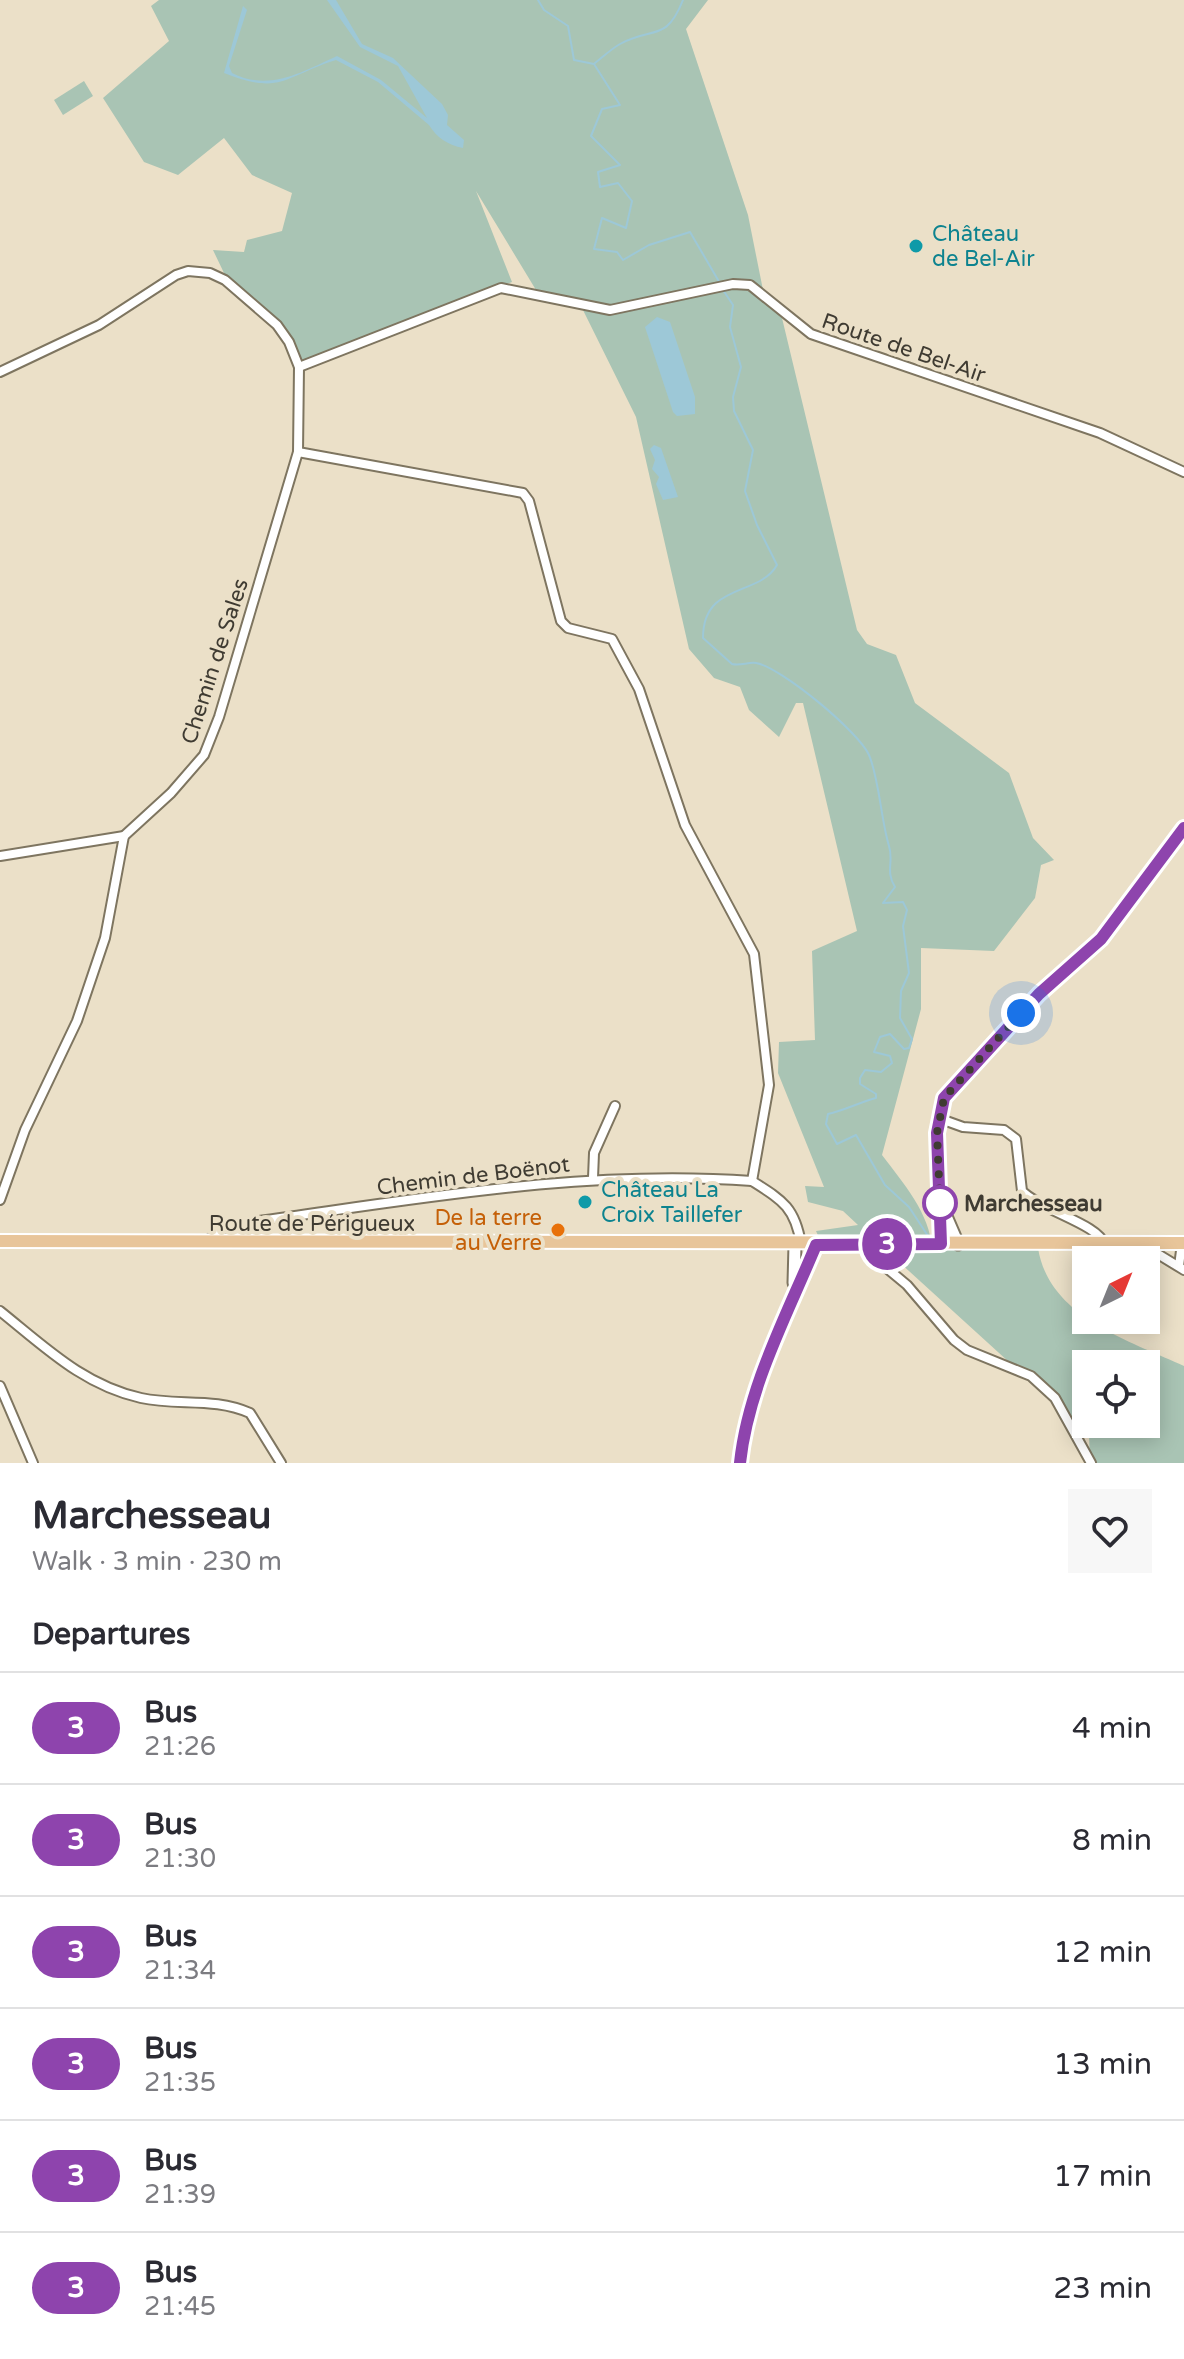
<!DOCTYPE html>
<html lang="en">
<head>
<meta charset="utf-8">
<style>
	:root { --surface:#fff; --page:#f7f7f7; --text:#2b2b33; --muted:#7c7c81; --line:#e1e1e2 }
	body { margin:0; font-family:"Varela Round",sans-serif; background:var(--page); color:var(--text); height:100vh; display:flex; flex-direction:column; font-size:30px; white-space:nowrap }
	* { box-sizing:border-box; margin:0 }
	p { font-size:26px; color:var(--muted) }
	.icon { flex:none; width:44px; height:44px; fill:none; stroke:currentColor; stroke-width:2; stroke-linecap:round; stroke-linejoin:round }
	.map { position:relative; height:1463px; overflow:hidden }
	.details { display:flex; flex-direction:column; background:var(--surface); flex:1 }
	.details>* { flex:none }
	.badge { padding:0 16px; border-radius:26px; font-size:28px; line-height:52px }
	.needle { width:52px; rotate:43deg }
	.tools { position:absolute; left:1072px; top:1246px; display:grid; gap:16px }
	.tools a { display:grid; place-items:center; width:88px; height:88px; border-radius:0px; background:var(--surface); box-shadow:0 4px 20px #0003; font-size:40px }
	.you { position:absolute; width:40px; height:40px; margin:-20px; border:6px solid #fff; border-radius:50%; background:#1a73e8; box-shadow:0 0 0 12px #1a73e833 }
	.map>.badge { position:absolute; translate:-50% -50%; box-shadow:0 0 0 4px #fff }
	h2 { padding:0 32px; font-size:30px; line-height:72px }
	.round { display:grid; place-items:center; flex:none; width:84px; height:84px; border-radius:0px; background:var(--page) }
	.summary { display:flex; align-items:center; justify-content:space-between; height:136px; padding:0 32px }
	h1 { font-size:38px; font-weight:700; line-height:60px }
	ul { padding:0; list-style:none }
	li { display:flex; align-items:center; gap:24px; height:112px; padding:0 32px; border-top:2px solid var(--line) }
	li div { flex:1 }
	li b { display:block; font-size:30px }
	li em { font-style:normal }
	li .badge { min-width:88px; font-weight:700; text-align:center }
	.map>svg:first-child { display:block }
	.green { fill:#a9c4b4; fill-rule:evenodd }
	.water { fill:#9dc8d7 }
	.lines { fill:none; stroke-linecap:round; stroke-linejoin:round }
	.stream { stroke:#9dc8d7; stroke-width:2 }
	.street-casing { stroke:#7e7560; stroke-width:12 }
	.secondary-casing { stroke:#7e7560; stroke-width:15 }
	.primary-casing { stroke:#fff; stroke-width:16 }
	.street { stroke:#fff; stroke-width:8 }
	.secondary { stroke:#fff; stroke-width:11 }
	.primary { stroke:#e8c59a; stroke-width:12 }
	.line-casing { stroke:#fff; stroke-width:18 }
	.line { stroke:#8e44ad; stroke-width:12 }
	.walk { stroke:#3f3b32; stroke-width:8; stroke-dasharray:0 14.4 }
	.culture-dot { fill:#0f9aa8; stroke:#ebe0c8; stroke-width:3 }
	.stop-dot { fill:#fff; stroke:#8e44ad; stroke-width:4 }
	.food-dot { fill:#e8710a; stroke:#ebe0c8; stroke-width:3 }
	.labels { text-anchor:middle; stroke-width:8; stroke-linejoin:round; paint-order:stroke }
	.culture-label { font-size:22px; fill:#0d838f; stroke:#ebe0c8; text-anchor:start }
	.street-label { font-size:22px; fill:#3f3b32; stroke:#ebe0c8 }
	.stop-label { font-size:22px; font-weight:bold; fill:#3f3b32; stroke:#ebe0c8; text-anchor:start }
	.food-label { font-size:22px; fill:#c56008; stroke:#ebe0c8; text-anchor:end }
</style>
</head>
<body>
<div class="map">
<svg width="1184" height="1463" viewBox="0 0 1184 1463">
	<rect width="100%" height="100%" fill="#ebe0c8"/>
	<g class="green">
		<path d="M159,0h549l-22,29 62,186 17,85 17,18 75,312 10,14 29,11 19,48 94,70 24,65 21,22 -13,5 -6,33 -41,53 -73,-3v61l-39,146c21,28 48,58 50,94l106,-1c11,69 90,92 146,118v97h-94l-1,-28 -213,-194 -55,1 -5,-11 42,-6 -15,-14 -35,-9 -3,-16 19,1 -46,-114 1,-31 36,-2 -3,-89 45,-20 -54,-228h-7l-17,34 -30,-27 -9,-23 -26,-9 -25,-29 -53,-232 -56,-113 -44,-14 -60,-99 36,91 -209,79 -32,-48 -47,-40 -11,-23 31,2 3,-12 35,-9 10,-38 -40,-18 -28,-37 -46,37 -34,-13 -41,-64 66,-57 -18,-35zM1086,1364h60v60h-60z"/>
		<path d="M84,81l9,15 -30,19 -9,-15z"/>
	</g>
	<g class="water">
		<path d="M327,0h9l26,44 31,14 49,46 6,11 -1,10 17,15 -1,8c-15,-3 -26,-10 -34,-23l-51,-43 -42,-22c-52,16 -54,36 -112,13l19,-67 4,4 -18,56 3,7c37,19 70,-1 105,-17l44,24 46,38 -29,-52 -38,-19z"/>
		<path d="M657,317l13,5 25,75v17l-18,2 -4,-4 -28,-85z"/>
		<path d="M654,445l7,3 17,49 -15,3 -7,-16 3,-7 -7,-8 3,-9 -5,-11z"/>
	</g>
	<g class="lines">
		<g class="stream">
			<path d="M538,0l6,10 24,16 6,34 20,4 26,41 -18,4 -11,27 29,29 -22,7 2,15 18,-4 14,18 -6,27 -24,-10 -8,31 23,3 6,8 26,-15 41,-13 31,53"/>
			<path d="M595,63c8,-6 16,-14 25,-19 33,-18 46,-1 63,-44"/>
			<path d="M723,290l10,15 -3,22 11,40 -8,30 1,14 19,39 -8,41 12,34 20,40c-18,32 -74,17 -74,73l29,26c8,2 16,-2 24,-1 25,4 103,69 113,92 10,23 12,65 20,91 5,16 -4,25 6,41l-12,16 20,-1 4,8 -4,16 6,47 -8,18 -1,27 12,21 -3,9 -5,1 -14,-15 -10,3 -6,15 16,4 2,7 -11,9 -16,-2 -5,8v6l16,10v4c-18,5 -31,12 -48,16l-2,10 11,20 19,-9 29,50 24,22 19,29"/>
		</g>
		<defs>
			<g id="street">
				<path d="M299,367l202,-79 109,22 123,-26 17,1 61,49 289,99 84,39"/>
				<path d="M0,372l99,-47 77,-50 12,-4 22,2 15,7 52,45 12,17 10,25 -1,85 -79,265 -15,38 -33,38 -47,43 -19,102 -28,83 -52,109 -25,70"/>
				<path d="M298,452l225,41 6,8 32,120 7,7 44,11 27,50 46,136 69,129 15,131 -17,96c30,19 43,26 49,63"/>
				<path d="M0,856l124,-20"/>
				<path d="M938,1118l25,9 41,3 12,9 6,52c18,19 78,34 82,53"/>
				<path d="M593,1178l1,-25 21,-47"/>
				<path d="M205,1242l25,-17c173,-23 346,-57 522,-44"/>
				<path d="M868,1244l3,11 36,30 47,55 13,10 64,26 24,22 36,65"/>
				<path d="M1143,1245l41,25"/>
				<path d="M1179,1266l3,-23"/>
				<path d="M0,1311c45,36 83,74 141,87 37,8 73,-1 109,15l31,50"/>
				<path d="M0,1386l33,77"/>
			</g>
			<g id="secondary">
				<path d="M942,1207l16,37"/>
				<path d="M941,1244l-4,-111 7,-35 95,-104 62,-55 83,-111"/>
				<path d="M794,1283l1,-38"/>
				<path d="M740,1463c8,-74 47,-150 76,-218"/>
			</g>
			<path id="primary" d="M0,1241l1184,2"/>
		</defs>
		<use href="#street" class="street-casing"/>
		<use href="#secondary" class="secondary-casing"/>
		<use href="#primary" class="primary-casing"/>
		<use href="#street" class="street"/>
		<use href="#secondary" class="secondary"/>
		<use href="#primary" class="primary"/>
	</g>
	<g class="lines">
		<defs>
			<path id="line" d="M740,1463c8,-76 47,-148 76,-218l125,-1 -4,-111 7,-35 95,-104 62,-55 83,-111"/>
		</defs>
		<use href="#line" class="line-casing"/>
		<use href="#line" class="line"/>
		<path class="walk" d="M940,1203l-3,-70 7,-35 77,-85"/>
	</g>
	<g class="culture-dot">
		<circle cx="916" cy="246" r="8"/>
		<circle cx="585" cy="1202" r="8"/>
	</g>
	<circle class="stop-dot" cx="940" cy="1203" r="16"/>
	<circle class="food-dot" cx="558" cy="1230" r="8"/>
	<g class="labels">
		<g class="culture-label">
			<text x="932" y="241">Château<tspan x="932" dy="25">de Bel-Air</tspan></text>
			<text x="601" y="1197">Château La<tspan x="601" dy="25">Croix Taillefer</tspan></text>
		</g>
		<g class="street-label">
			<text transform="translate(904 347) rotate(19)" y="8">Route de Bel-Air</text>
			<text transform="translate(214 661) rotate(-72)" y="8">Chemin de Sales</text>
			<text transform="translate(473 1175) rotate(-7)" y="8">Chemin de Boënot</text>
			<text x="312" y="1231">Route de Périgueux</text>
		</g>
		<g class="stop-label">
			<text x="964" y="1211">Marchesseau</text>
		</g>
		<g class="food-label">
			<text x="542" y="1225">De la terre<tspan x="542" dy="25">au Verre</tspan></text>
		</g>
	</g>
</svg>
<div class="tools">
<a><svg class="needle" viewBox="-14 -14 28 28"><path d="M0-13l5 13h-10z" fill="#e53935"/><path d="M0 13l5-13h-10z" fill="#7c7c81"/></svg></a>
<a><svg class="icon" aria-label="locate" viewBox="0 0 24 24"><circle cx="12" cy="12" r="6"/><path d="M12 2v4M12 18v4M2 12h4M18 12h4"/></svg></a>
</div>
<div class="you" style="left:1021px;top:1013px"></div>
<b class="badge" style="left:887px;top:1244px;background:#8e44ad;color:#fff">3</b>
</div>
<section class="details">
<div class="summary"><div><h1>Marchesseau</h1><p>Walk · 3 min · 230 m</p></div><a class="round"><svg class="icon" aria-label="heart" viewBox="0 0 24 24"><path d="M12 20l-8-8c-3-5 5-10 8-4 3-6 11-1 8 4z"/></svg></a></div>
<h2>Departures</h2>
<ul>
<li><span class="badge" style="background:#8e44ad;color:#fff">3</span><div><b>Bus</b><p>21:26</p></div><em>4 min</em></li>
<li><span class="badge" style="background:#8e44ad;color:#fff">3</span><div><b>Bus</b><p>21:30</p></div><em>8 min</em></li>
<li><span class="badge" style="background:#8e44ad;color:#fff">3</span><div><b>Bus</b><p>21:34</p></div><em>12 min</em></li>
<li><span class="badge" style="background:#8e44ad;color:#fff">3</span><div><b>Bus</b><p>21:35</p></div><em>13 min</em></li>
<li><span class="badge" style="background:#8e44ad;color:#fff">3</span><div><b>Bus</b><p>21:39</p></div><em>17 min</em></li>
<li><span class="badge" style="background:#8e44ad;color:#fff">3</span><div><b>Bus</b><p>21:45</p></div><em>23 min</em></li>
</ul>
</section>
</body>
</html>
